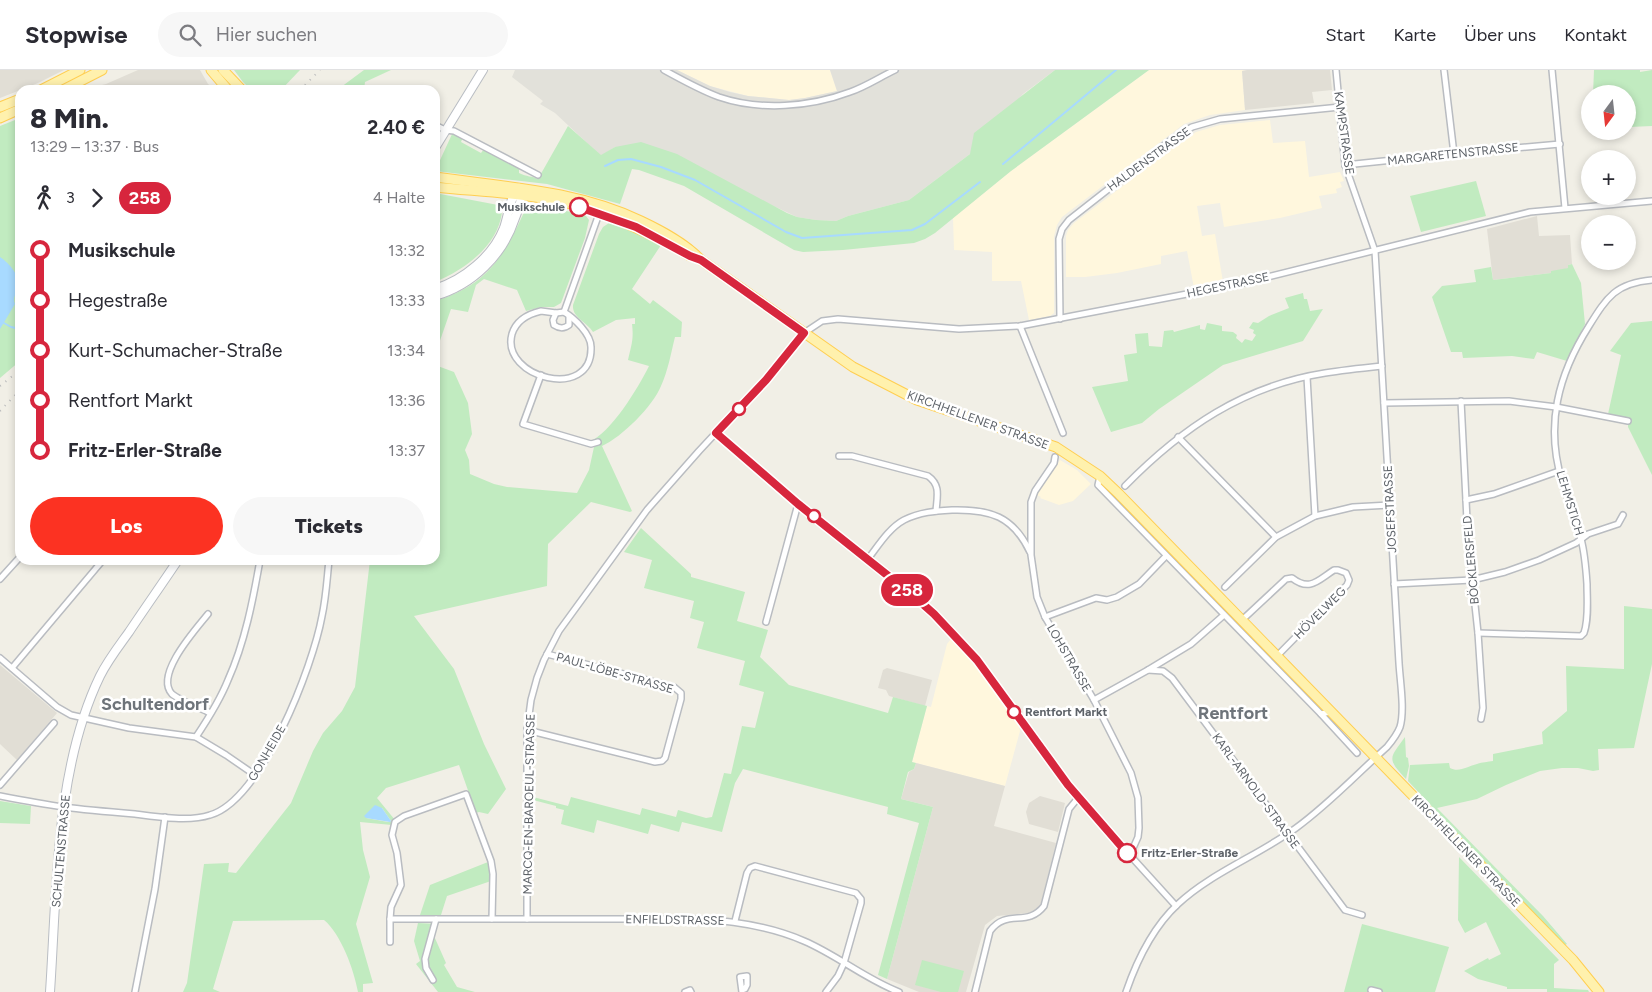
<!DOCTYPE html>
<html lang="de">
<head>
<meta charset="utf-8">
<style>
	:root { --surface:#fff; --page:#f7f7f7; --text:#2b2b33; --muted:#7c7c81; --line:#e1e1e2; --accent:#fc3222 }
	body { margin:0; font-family:Figtree,sans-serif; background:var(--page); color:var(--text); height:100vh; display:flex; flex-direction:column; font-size:19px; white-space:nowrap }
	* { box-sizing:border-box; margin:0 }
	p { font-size:16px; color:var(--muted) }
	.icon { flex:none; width:28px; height:28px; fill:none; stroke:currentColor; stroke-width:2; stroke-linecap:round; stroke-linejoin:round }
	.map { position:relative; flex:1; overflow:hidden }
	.panel { position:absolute; left:15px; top:15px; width:425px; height:480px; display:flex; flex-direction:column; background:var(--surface); border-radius:15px; box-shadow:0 2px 8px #0003 }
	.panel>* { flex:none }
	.badge { padding:0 10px; border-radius:16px; font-size:18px; line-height:32px }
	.needle { width:32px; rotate:195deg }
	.buttons { position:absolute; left:1581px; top:15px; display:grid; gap:10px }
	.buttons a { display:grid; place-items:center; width:55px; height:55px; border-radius:50%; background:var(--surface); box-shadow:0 2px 8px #0003; font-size:25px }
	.map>.badge { position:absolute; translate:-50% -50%; box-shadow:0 0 0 2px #fff }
	.legs { display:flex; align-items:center; gap:8px; height:55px; padding:0 15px; font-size:16px }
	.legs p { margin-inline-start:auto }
	.head { display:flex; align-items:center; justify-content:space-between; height:85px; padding:0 15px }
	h1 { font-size:28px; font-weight:800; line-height:38px }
	.cta { display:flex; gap:10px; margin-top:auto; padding:10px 15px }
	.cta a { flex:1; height:58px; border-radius:30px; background:var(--accent); color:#fff; font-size:20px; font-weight:800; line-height:58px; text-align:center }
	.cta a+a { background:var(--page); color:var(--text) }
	ul { padding:0 15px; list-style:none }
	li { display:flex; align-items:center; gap:18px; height:50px; font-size:19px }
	li i { display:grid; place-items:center; width:8px; height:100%; margin:0 6px; background:currentColor }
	li i::after { content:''; width:12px; height:12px; margin:-6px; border:4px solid; border-radius:50%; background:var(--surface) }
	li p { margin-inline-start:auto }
	li:first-child i { background:linear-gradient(#0000 50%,currentColor 0) }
	li:last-child i { background:linear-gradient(currentColor 50%,#0000 0) }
	header { display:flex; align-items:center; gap:30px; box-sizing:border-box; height:70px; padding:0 25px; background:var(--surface); border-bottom:1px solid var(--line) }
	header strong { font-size:24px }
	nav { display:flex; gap:28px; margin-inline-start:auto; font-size:18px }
	.search { width:350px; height:45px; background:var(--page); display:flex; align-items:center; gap:12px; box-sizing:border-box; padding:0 18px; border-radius:28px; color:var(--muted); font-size:19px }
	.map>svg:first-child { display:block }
	.commercial { fill:#fff7dd }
	.industrial { fill:#e2e1da }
	.education { fill:#e1ded5 }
	.green { fill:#c1ebc0; fill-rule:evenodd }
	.water { fill:#a8daff }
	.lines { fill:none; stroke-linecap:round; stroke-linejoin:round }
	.stream { stroke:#a8daff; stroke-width:2 }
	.street-casing { stroke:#b9bcc1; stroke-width:8 }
	.secondary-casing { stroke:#b9bdc3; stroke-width:10 }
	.primary-casing { stroke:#ffce51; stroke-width:11 }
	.street { stroke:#fff; stroke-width:5 }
	.secondary { stroke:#fff; stroke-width:8 }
	.primary { stroke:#fff1ad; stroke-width:9 }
	.rail { stroke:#b7b8b9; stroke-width:2; stroke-dasharray:1 6; stroke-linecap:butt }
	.line-1-casing { stroke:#fff; stroke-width:11 }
	.line-1 { stroke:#d7263d; stroke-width:8 }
	.stop-1-dot { fill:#fff; stroke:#d7263d; stroke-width:2.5 }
	.labels { text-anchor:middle; stroke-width:5; stroke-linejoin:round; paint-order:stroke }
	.street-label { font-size:12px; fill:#5d6268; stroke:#fff }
	.stop-label { font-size:12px; font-weight:bold; fill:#5d6268; stroke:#fff; text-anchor:start }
	.district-label { font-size:18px; font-weight:bold; fill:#6e747a; stroke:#fff }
</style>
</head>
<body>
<header>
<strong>Stopwise</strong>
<div class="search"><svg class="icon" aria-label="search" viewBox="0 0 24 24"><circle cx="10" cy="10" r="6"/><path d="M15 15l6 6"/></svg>Hier suchen</div>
<nav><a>Start</a><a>Karte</a><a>Über uns</a><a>Kontakt</a></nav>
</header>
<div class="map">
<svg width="1652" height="922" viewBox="0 0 1652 922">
	<rect width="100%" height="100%" fill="#f1efe6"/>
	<g class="commercial">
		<path d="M677,0h153l7,21 -32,7 -16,2 -41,-4 -38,-10z"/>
		<path d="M1149,0h98l-5,1 3,39 -35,5 -26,9 -122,93 -5,8 -3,11v77l-4,3 -21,4 -8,-39h-29v-29l-38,-2 -1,-32 58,-47z"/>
		<path d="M1270,50l3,23 32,-2 4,36 31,-5 4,9 -4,1 2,5 -6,2 1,4 -18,3 3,12 -42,10 -56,9 -4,-24 -23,3 5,30 13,-2 8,48 -29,6 -7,-37 -26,5v8l-44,9 -32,4h-19v-41l2,-6 6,-7 104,-79 18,-12 24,-7z"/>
		<path d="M1060,390l17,10 14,14 -18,17 -14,4 -19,-7 1,-1 -5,-2z"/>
		<path d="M951,569l9,6 16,16 42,62 2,8 -15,55 -93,-24 15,-56 4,1 16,-63z"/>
	</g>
	<path class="industrial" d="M515,0h162l33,16 20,6 18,4 41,4 16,-2 32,-7 -7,-21h225l-32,24 -53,60 -61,46 -61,16 -12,5 -20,-1 -19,-3 -36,-17 -146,-53 -14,9 -46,-43 -15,-9 3,-3 -31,-24z"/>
	<g class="education">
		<path d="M0,0h64l-26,13 -38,15z"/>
		<path d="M138,0h62l8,14 8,6h-135l25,-6z"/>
		<path d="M1247,0h83l2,20 -20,2 2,11 -69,7 -3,-39z"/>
		<path d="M1537,146l2,20 31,-1 2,29 -4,1 1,3 -18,5 -58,7 -6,-51z"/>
		<path d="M0,595l57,48 -40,47 -17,-16z"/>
		<path d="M887,598l45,12 -7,26 -36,-10 -3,-6 -8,-2 5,-18z"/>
		<path d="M916,693l89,23 -11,40 62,17 -15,60 -4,6 -8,4 -32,3 -12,9 -19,67h-47l-32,-13 46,-172 -32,-8 8,-27 5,-3z"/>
		<path d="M1040,726l25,7 -7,29 -29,-8 -3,-12 3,-9z"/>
	</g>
	<g class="green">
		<path d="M234,0h66l-19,20h-30l-8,-8z"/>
		<path d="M364,0h27l-26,12 -1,8h-27z"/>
		<path d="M1055,0h94l-138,101 -76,62 -10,6 -11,4 -71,7 -40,2 -9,-2 -110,-64 -45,-16 -7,-1 -12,35 -73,-20 -112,-13 18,-39 10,5 -2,5 20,11 3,-4 35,19v5c8,4 13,3 19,6l30,-53 33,29 14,-8 26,-5 36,12 110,59 10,4 19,3 20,1 12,-5 61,-16 61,-46 4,-21z"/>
		<path d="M1594,0h46v2l12,-2v56l-22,1v-5h-2v-28h-35z"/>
		<path d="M20,48v243l-20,17v-252z"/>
		<path d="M1476,111l10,35 -65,16 -11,-36z"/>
		<path d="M435,123l63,12 4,7c-4,34 -38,58 -67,70z"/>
		<path d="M543,135l43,11 3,4 -4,18 -24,65 -7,4h-13l-15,4 -9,-21 -33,-11 -8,6 -8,27 -17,-3 -16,46v-54c54,-16 70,-47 92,-95z"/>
		<path d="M609,153l29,10 23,12 -29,44 18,15 3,-4 29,22 -1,15h-6c-4,16 -7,34 -14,49 -8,20 -39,51 -59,60l30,65 -2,1 -39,-10 -43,42 -1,42 -133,30 40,53 30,75 22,45 -18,25 -9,-2 -3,1 -17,-48 -73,23 -9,10 18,22 -3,5 -32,-3 3,28 7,27 -14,47 17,59 -10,1v8h-5c-4,-22 -17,-58 -34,-72l-91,1 -20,68 7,3h-37l4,-9 17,-119 25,-1 -1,9 8,1 55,-70 22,-52 10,-18 19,-22 13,-24 15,-127h65v-195l19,7 14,31 4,31 -7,16 4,10 1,14 24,10 13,3 70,6 12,-23 5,-23 -5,-5c22,-9 49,-54 60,-76l-21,-6c3,-14 6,-20 4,-36h3v-6l-19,2 -23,12c-7,-11 -21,-14 -20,-27l26,-71 4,-7zM382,738l9,13 -3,1 -22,-4z"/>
		<path d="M1572,194l9,19 4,41 -18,37 -30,-9 -3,7 -22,-3 -49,2 -1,-6h-11l-19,-55 10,-11 34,-4 -2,-12 17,-3 2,13 58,-7v-2l17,-3v-3z"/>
		<path d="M1303,223l1,6h3l3,12 13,-2 -20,32 -80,24 -64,44 -17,14 -31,9 -19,-45 36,-6 -4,-26 13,-2 -2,-19 13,-1 1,13 13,1 2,-16 9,-1 1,2 26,-7v4l5,1 2,-7 15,3v5l11,1 4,3 -1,3 6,5 3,-4 7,2 4,-6 -3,-2 1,-3 -5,-2 4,-6 5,1 11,-7 20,-8 -4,-10z"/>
		<path d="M1652,251v154l-24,-48v-9l-20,-4 13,-59 -11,-4 21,-28z"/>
		<path d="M641,458l50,46v3l54,15 -8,29 31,9 -8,27 29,28 99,28 5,-16 34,9 -15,56 4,1 -2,6 -6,3 -7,27 32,8 -46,172 -9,-4 41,-152 -32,-9 1,-7 -145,-38 -8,14 -13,49 -40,-10 -3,10 -28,-8 -3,10 -51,-14 -3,13 -33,-9 3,-14 -8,-2v-2l-23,-6v-3l35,9 3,-9 69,18 2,-7 34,9 2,-7 28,8 6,-1 12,-44 7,1 11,-48 13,2 9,-36 -25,-7 6,-24 -48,-13 7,-26 -14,-4 4,-17 -50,-13 8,-28 -28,-8z"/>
		<path d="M1624,536l28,3v55l-18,84 -36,1 1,21 -6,1 -15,-3h-16l-22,3 -34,14 -29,14 -40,9 106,108 24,28 -2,1 -60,-61 -97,-103 2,-16 39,-2 1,5c9,5 18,-2 27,-4 5,-2 11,-2 16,-3v-7l50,-10 -1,-12 25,-21 -1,-45 58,3z"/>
		<path d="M1405,667l1,20 2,1 1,8 -3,13c-20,-21 -16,-21 -1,-42z"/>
		<path d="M0,731l31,5 -1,18 -30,-1z"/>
		<path d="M1459,787l100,103 -5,4v24l34,2 1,2h-42v-3h-40v-2l-29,-8 -14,-8 24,-13 1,2 12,-6 -15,-32 -21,11 -7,-13z"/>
		<path d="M488,792l3,19 -44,15 -6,19h-21l10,-30z"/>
		<path d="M418,853l20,1 -4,12 12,27 -2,2 13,22 18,5h-37l-22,-28 4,-3 -6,-20z"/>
		<path d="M1362,854l87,23 -14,45h-91z"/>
		<path d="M922,890l42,11 -6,21h-17l-26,-7z"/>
	</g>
	<g class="water">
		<path d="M0,187c9,6 22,20 18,32 -2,6 -6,8 -3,15l-15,25z"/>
		<path d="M375,735l7,3 9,13 -1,1 -24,-4 -2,-2z"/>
	</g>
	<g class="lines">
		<g class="stream">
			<path d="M1003,94l113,-94"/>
			<path d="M605,96l13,-6 13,-1 30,8 34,13 91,52 16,6 110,-8 13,-6 55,-42"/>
			<path d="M4,253l7,4 9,2"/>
		</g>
		<defs>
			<g id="street">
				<path d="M664,0c18,10 36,20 55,27 41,14 91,10 131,-5 15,-5 30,-15 45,-22"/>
				<path d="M1444,0l10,84"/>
				<path d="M1552,0l13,138"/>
				<path d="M435,55l10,5 9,1 84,44"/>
				<path d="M1345,95l125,-13 90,-8"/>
				<path d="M541,241l15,2 8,-1c10,6 27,22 27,35 2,55 -91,31 -79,-13 4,-13 16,-20 29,-23z"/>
				<path d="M564,242l36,-101"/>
				<path d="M556,243l-3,7 1,5c6,4 10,4 15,0v-8"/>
				<path d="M1060,249l-1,-80 3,-10 7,-9 102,-80 21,-13 28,-8 120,-12"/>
				<path d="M1020,256l43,107"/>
				<path d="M541,305l-18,49 68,20 7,-2"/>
				<path d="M1307,307l8,139"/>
				<path d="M1461,331l7,139 10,93 5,75 -2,11"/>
				<path d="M1384,333l125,-2 47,6 72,14"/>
				<path d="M716,363l82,71 118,93 37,36 24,28 101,137 98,108"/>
				<path d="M1178,367l98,100"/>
				<path d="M839,386h13l76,20c13,9 9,21 8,35"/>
				<path d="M1055,387l-1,6 -19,28 -4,11v53l6,42 8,20 49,83 37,73 7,25 1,30 -1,9 -4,9 -7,7"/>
				<path d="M1100,406l-2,9 223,229 9,-2"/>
				<path d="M1125,416c57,-58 118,-100 200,-113 19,-3 38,-5 57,-7"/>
				<path d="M1466,430l28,-6 65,-23"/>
				<path d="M868,489c10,-13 21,-31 36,-39 16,-8 31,-9 48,-10 38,-1 61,6 78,42"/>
				<path d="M0,509l20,-22"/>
				<path d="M1394,514l78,-4 33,-8 34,-12 37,-17 12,-9 30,-10 5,-9"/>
				<path d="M1225,517l51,-50 39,-21 38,-9 37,-2"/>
				<path d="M208,544c-12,15 -54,61 -36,80 8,7 29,14 38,19"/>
				<path d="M1045,547l51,-19 11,2 10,-3 22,-13 27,-28"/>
				<path d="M1241,551l45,-42 6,-1c18,14 26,2 42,-8h4l8,3 3,7 -2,5 -70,71"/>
				<path d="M766,552l32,-118"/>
				<path d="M1478,563l103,3 3,-3c5,-14 3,-34 3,-49 -1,-15 -2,-30 -6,-45 -4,-20 -13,-38 -19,-58 -17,-56 -4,-106 27,-155 18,-29 27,-43 63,-46"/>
				<path d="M0,588l57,49 14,8 58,13 67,9 30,18 29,20"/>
				<path d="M12,598l91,-108"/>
				<path d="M1148,600l15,1 9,7 173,232 17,5"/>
				<path d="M1094,630l54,-30 43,-26 33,-29"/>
				<path d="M1321,644l36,39"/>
				<path d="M527,660l128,32 7,-1 3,-3 16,-59v-6l-7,-6 -127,-33"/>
				<path d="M196,667c12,-18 24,-37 32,-57 17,-38 25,-80 32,-120"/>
				<path d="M0,715l54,-62"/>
				<path d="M0,726c21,4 42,8 63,11 24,3 48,5 72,7 22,3 54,8 75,1 52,-15 103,-149 112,-199 4,-18 5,-37 7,-56"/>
				<path d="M390,849h309c36,2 71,7 105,22 33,14 61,38 95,51"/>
				<path d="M527,849v-189l4,-30 6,-22 7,-18 15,-29 88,-121 52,-59 67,-72 38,-46 18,-12 16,-2 121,10 61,-3 219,-42 291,-72 122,-11"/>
				<path d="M735,851l12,-48 3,-5 5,-2 101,27 5,6v4l-17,60 -6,13 -12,16"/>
				<path d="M390,872v-23l1,-12 10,-22 -4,-32 -5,-18 3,-13 9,-6 62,-22 25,67 2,13 -1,45"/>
				<path d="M433,910l-7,-12 -1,-9 11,-40"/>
				<path d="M742,920l3,-1 2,-4v-9l-7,1 2,15"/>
				<path d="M1371,920l8,2"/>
				<path d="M135,922l20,-103 10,-72"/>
				<path d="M685,922l5,-2 1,2"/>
				<path d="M975,922l15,-61c17,-23 37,-3 54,-25l25,-97 9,-11"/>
				<path d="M1126,922c11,-32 26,-64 52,-88 33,-31 81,-49 118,-76 33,-24 61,-54 91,-81 5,-6 10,-12 13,-20 5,-17 0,-46 -1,-64l-24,-412 -30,-86 -9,-95"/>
			</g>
			<g id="secondary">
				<path d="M435,78l48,-78"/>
				<path d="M435,219c29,-9 58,-33 69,-61 5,-14 5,-29 15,-40 4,11 0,19 -4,30 -12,37 -42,67 -80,78"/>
				<path d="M50,922c7,-102 5,-223 50,-316 8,-16 19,-30 29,-44 16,-24 33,-48 49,-72"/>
			</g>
			<g id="primary">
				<path d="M211,0l17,20"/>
				<path d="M223,0l19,20"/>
				<path d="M41,20l39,-20"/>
				<path d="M63,20l39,-20"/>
				<path d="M0,37l20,-8"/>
				<path d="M0,48l20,-9"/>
				<path d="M435,107c70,10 141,13 206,44 21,10 44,22 60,39l152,107 64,33 139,47 44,29 19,18 454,466 26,32"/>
				<path d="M435,117c47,5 98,6 144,19 39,12 75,29 111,50"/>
			</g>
		</defs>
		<use href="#street" class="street-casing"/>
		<use href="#secondary" class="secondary-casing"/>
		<use href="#primary" class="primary-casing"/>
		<use href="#street" class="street"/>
		<use href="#secondary" class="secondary"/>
		<use href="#primary" class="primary"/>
		<g class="rail">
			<path d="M300,20l20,-20"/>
			<path d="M0,316l20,-16"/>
			<path d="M0,341l20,-21"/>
		</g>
	</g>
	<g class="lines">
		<defs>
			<path id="line-1" d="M579,137l57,20 54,29 11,4 103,73 -38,47 -50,53 82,71 118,94 18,16 43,46 91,125 59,68"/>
		</defs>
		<use href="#line-1" class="line-1-casing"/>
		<use href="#line-1" class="line-1"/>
	</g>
	<g class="stop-1-dot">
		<circle cx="579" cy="137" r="9"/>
		<circle cx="739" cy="339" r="6"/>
		<circle cx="814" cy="446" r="6"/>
		<circle cx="1014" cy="642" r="6"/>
		<circle cx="1127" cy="783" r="9"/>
	</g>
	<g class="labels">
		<g class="street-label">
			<text transform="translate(1344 63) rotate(82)" y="4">KAMPSTRASSE</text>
			<text transform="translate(1453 84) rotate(-6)" y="4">MARGARETENSTRASSE</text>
			<text transform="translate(1149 89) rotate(-36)" y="4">HALDENSTRASSE</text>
			<text transform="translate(1228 215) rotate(-12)" y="4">HEGESTRASSE</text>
			<text transform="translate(978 350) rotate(20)" y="4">KIRCHHELLENER STRASSE</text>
			<text transform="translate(1570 433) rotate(73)" y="4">LEHMSTICH</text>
			<text transform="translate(1390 439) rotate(-93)" y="4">JOSEFSTRASSE</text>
			<text transform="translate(1471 490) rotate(-95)" y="4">BÖCKLERSFELD</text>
			<text transform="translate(1320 543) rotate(-45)" y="4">HÖVELWEG</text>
			<text transform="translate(1069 588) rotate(60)" y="4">LOHSTRASSE</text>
			<text transform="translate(615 603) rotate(16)" y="4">PAUL-LÖBE-STRASSE</text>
			<text transform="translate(267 683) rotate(-60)" y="4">GONHEIDE</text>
			<text transform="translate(1256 721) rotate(54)" y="4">KARL-ARNOLD-STRASSE</text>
			<text transform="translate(529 734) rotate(-89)" y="4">MARCQ-EN-BAROEUL-STRASSE</text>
			<text transform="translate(61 781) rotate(-85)" y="4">SCHULTENSTRASSE</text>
			<text transform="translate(1466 781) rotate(46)" y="4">KIRCHHELLENER STRASSE</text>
			<text transform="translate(675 850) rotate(1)" y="4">ENFIELDSTRASSE</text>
		</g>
		<g class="stop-label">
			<text x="565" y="141" text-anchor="end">Musikschule</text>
			<text x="1025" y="646">Rentfort Markt</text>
			<text x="1141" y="787">Fritz-Erler-Straße</text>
		</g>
		<g class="district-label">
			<text x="155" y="640">Schultendorf</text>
			<text x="1233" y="649">Rentfort</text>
		</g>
	</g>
</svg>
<div class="buttons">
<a><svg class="needle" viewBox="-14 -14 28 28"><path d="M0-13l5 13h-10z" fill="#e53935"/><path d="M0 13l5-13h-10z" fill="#7c7c81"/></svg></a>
<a>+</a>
<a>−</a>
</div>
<b class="badge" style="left:907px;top:520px;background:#d7263d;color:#fff">258</b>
<section class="panel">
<div class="head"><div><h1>8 Min.</h1><p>13:29 – 13:37 · Bus</p></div><b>2.40 €</b></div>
<div class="legs"><svg class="icon" aria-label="walk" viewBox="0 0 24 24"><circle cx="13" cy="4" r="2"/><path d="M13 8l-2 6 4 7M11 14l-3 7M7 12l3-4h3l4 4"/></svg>3<svg class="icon" aria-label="forward" viewBox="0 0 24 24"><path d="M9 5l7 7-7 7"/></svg><b class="badge" style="background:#d7263d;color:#fff">258</b><p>4 Halte</p></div>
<ul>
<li><i style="color:#d7263d"></i><b>Musikschule</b><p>13:32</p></li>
<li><i style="color:#d7263d"></i><span>Hegestraße</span><p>13:33</p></li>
<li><i style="color:#d7263d"></i><span>Kurt-Schumacher-Straße</span><p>13:34</p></li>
<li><i style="color:#d7263d"></i><span>Rentfort Markt</span><p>13:36</p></li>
<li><i style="color:#d7263d"></i><b>Fritz-Erler-Straße</b><p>13:37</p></li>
</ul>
<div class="cta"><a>Los</a><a>Tickets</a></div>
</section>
</div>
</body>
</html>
